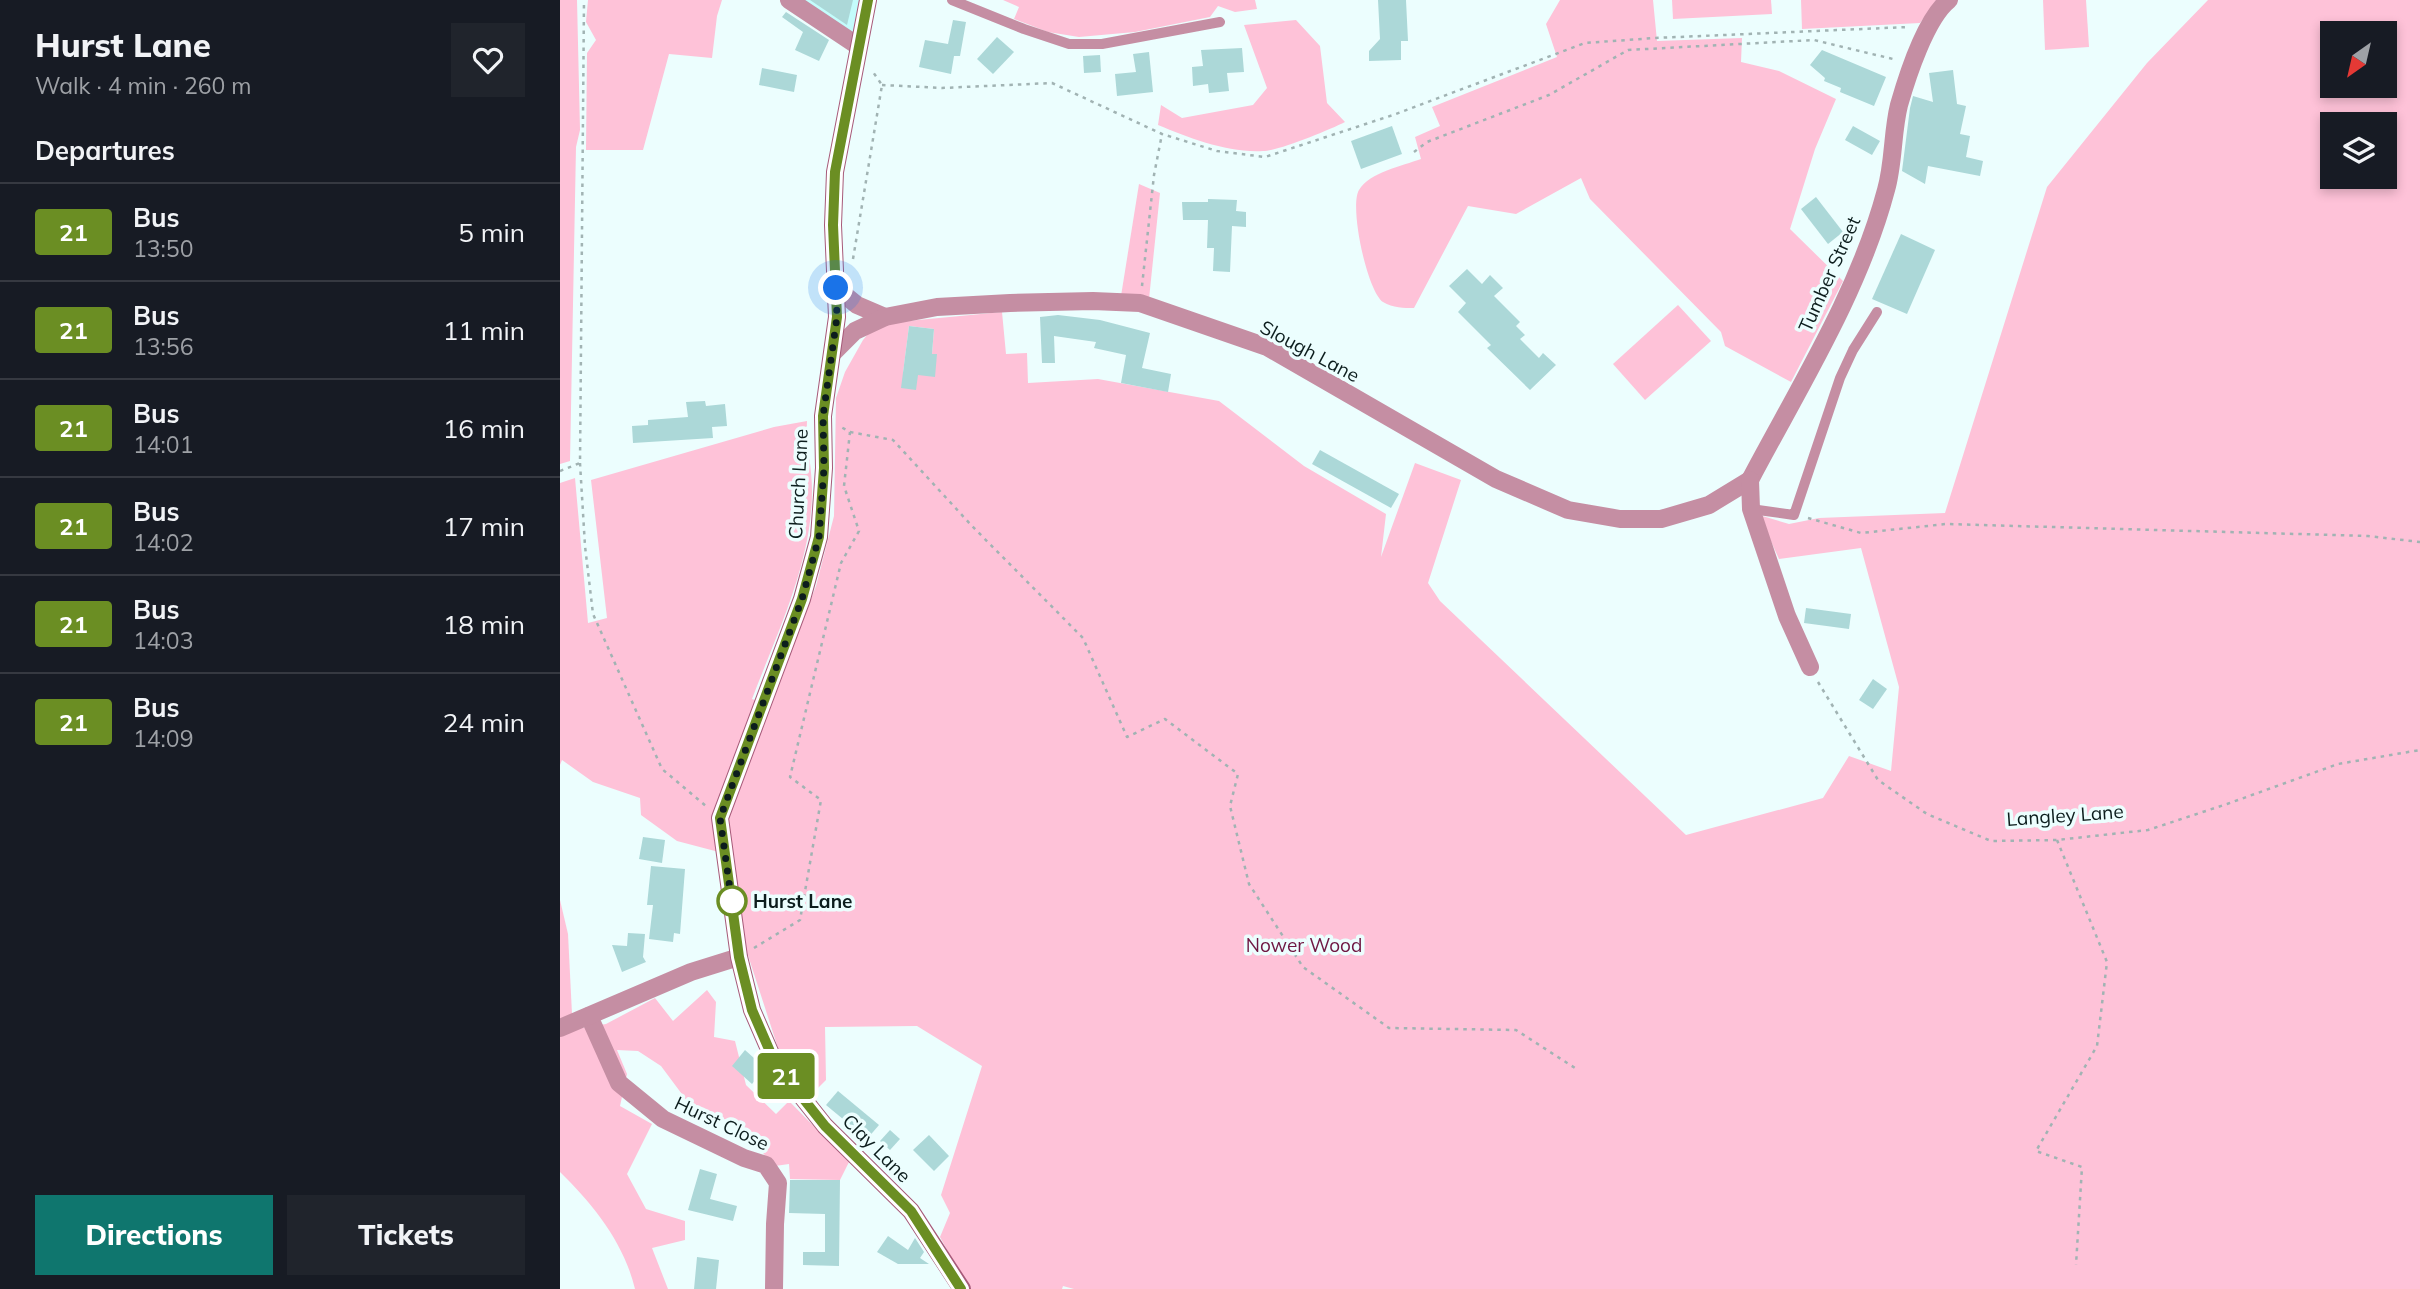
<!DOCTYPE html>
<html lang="en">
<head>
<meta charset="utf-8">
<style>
	:root { --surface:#171b24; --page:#20242c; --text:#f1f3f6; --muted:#9ea1a6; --line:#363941; --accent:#0f766e }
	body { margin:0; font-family:Mulish,sans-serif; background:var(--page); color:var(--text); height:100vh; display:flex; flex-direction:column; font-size:26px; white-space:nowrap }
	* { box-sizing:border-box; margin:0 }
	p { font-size:23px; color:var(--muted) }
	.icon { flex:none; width:38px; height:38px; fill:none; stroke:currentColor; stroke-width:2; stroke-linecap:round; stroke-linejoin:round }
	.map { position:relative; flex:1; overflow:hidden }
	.sheet { display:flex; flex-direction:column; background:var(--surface); width:560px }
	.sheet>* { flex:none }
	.badge { padding:0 14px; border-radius:5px; font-size:24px; line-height:46px }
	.needle { width:46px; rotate:214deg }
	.tools { position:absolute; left:1760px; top:21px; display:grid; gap:14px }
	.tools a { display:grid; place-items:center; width:77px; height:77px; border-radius:0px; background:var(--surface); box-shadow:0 4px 10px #0003; font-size:35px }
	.you { position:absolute; width:35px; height:35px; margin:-18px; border:5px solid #fff; border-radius:50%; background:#1a73e8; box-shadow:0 0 0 10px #1a73e833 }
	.map>.badge { position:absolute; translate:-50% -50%; box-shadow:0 0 0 4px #fff }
	h2 { padding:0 35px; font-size:26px; line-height:63px }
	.round { display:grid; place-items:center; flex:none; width:74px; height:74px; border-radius:0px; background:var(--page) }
	.summary { display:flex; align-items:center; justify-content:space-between; height:119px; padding:0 35px }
	h1 { font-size:33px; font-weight:800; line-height:52px }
	.primary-button { display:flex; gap:14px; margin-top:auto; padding:14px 35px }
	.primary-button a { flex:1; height:80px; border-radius:0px; background:var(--accent); color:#fff; font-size:28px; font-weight:800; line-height:80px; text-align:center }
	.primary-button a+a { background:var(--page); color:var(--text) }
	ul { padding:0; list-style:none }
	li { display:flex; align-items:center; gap:21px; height:98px; padding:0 35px; border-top:2px solid var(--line) }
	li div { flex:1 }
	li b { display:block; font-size:26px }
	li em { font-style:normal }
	li .badge { min-width:77px; font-weight:700; text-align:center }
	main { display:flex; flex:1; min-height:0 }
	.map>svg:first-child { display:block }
	.built { fill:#c4fcfc }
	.green { fill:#fec2d8; fill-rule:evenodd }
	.building { fill:#acd8d8 }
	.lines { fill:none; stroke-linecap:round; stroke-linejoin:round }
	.path { stroke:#a1b3b3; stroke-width:2.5; stroke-dasharray:3.5 5; stroke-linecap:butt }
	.lane { stroke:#c58ea3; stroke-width:10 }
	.street { stroke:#c58ea3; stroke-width:18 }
	.secondary { stroke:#a75a79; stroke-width:18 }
	.line-casing { stroke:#fff; stroke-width:16 }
	.line { stroke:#6b8e23; stroke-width:10 }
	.walk { stroke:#0c1d1d; stroke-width:7; stroke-dasharray:0 12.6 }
	.stop-dot { fill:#fff; stroke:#6b8e23; stroke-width:3.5 }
	.labels { text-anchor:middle; stroke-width:7; stroke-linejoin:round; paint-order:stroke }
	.street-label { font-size:19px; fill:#0c1d1d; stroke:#ecfefe }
	.stop-label { font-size:19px; font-weight:bold; fill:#0c1d1d; stroke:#ecfefe; text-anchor:start }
	.park-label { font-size:19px; fill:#6f1743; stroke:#ecfefe }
</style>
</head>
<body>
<main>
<section class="sheet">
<div class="summary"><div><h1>Hurst Lane</h1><p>Walk · 4 min · 260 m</p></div><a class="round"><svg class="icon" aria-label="heart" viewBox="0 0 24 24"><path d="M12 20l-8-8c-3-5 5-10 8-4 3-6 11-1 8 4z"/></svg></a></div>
<h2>Departures</h2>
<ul>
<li><span class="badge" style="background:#6b8e23;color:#fff">21</span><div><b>Bus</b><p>13:50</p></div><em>5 min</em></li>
<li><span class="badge" style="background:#6b8e23;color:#fff">21</span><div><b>Bus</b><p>13:56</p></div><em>11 min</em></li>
<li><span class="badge" style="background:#6b8e23;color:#fff">21</span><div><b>Bus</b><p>14:01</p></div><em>16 min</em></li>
<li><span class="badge" style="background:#6b8e23;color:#fff">21</span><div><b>Bus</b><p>14:02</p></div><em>17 min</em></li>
<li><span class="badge" style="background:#6b8e23;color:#fff">21</span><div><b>Bus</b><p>14:03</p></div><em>18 min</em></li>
<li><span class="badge" style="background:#6b8e23;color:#fff">21</span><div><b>Bus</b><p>14:09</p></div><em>24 min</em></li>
</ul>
<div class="primary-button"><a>Directions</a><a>Tickets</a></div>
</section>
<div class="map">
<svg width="1860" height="1289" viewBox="0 0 1860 1289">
	<rect width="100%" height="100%" fill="#ecfefe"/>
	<path class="built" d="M238,0h64l-8,37z"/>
	<g class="green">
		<path d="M0,0h17l3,130 -4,17 -6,314 -10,3z"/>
		<path d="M28,0h134l-5,16 -5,42 -43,-4 -26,96h-57l1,-97 9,-13 -10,-18z"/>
		<path d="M443,0h252l2,9 -22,3 -17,-6 -8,11 -75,15 -56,5 -31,-5 -34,-13 5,-12z"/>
		<path d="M1000,0h93l4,41 85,-3 -1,24 38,9 57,28 -21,50 -25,80 53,52 -52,101 -66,-36 -4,-14 -131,-133 -9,-21 -65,36 -48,-8 -54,102c-10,0 -21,0 -31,-6 -16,-11 -34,-96 -24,-112 11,-18 43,-24 62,-31l-6,-22 25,-11 -8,-19 125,-50 -11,-33z"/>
		<path d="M1112,0h99l1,14 -99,5z"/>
		<path d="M1241,0h136l-17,23 -118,6z"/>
		<path d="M1483,0h43l3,47 -44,3z"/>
		<path d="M1648,0h212v1289h-1346l-11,-3 -1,3h-94l-28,-52 10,-24 -9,-18 41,-129 -65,-40 -92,1 1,53 -16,16 -32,-48 -33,-102 -11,-90 -57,-15 -36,-26 -1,-17 -47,-16 -31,-22 -2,5v-282l15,-5 13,145 19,-5 -16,-138 183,-53 33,-6c-1,23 5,46 5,70 0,72 -35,142 -60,208l18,6 46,-119 18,-70 2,-118 9,-26 18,-32 9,-11 25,-7 105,-10 4,42 21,-1 1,30 70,-4 121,22 85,65 82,48 -5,43 34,-94 46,17 -33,103 12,18 246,234 137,-37 26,-42 42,15 8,-84 -38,-139 -82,11 -20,-44 30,9 30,-6 126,-5 102,-326 100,-124zM1773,33h52v53h-52zM1773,124h52v53h-52zM349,326l25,3 -2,25h4l-33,19z"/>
		<path d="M736,20l24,26 7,57 18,19c-16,8 -66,29 -82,29 -36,2 -73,-13 -105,-26l3,-20 21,13 71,-13 14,-17 -23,-63z"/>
		<path d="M579,184l21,9 -11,106 -28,-3z"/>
		<path d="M1118,305l33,36 -66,59 -32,-36z"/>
		<path d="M0,900l8,34 4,80 -12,5z"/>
		<path d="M147,990l9,12 -2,35 21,4 11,44 30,29 13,-13 60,61 -9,18 -50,-1 -1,-15 -14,2 -42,-45 -37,-8 -35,-47 -23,-15 -21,-1 10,24 -7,32 32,18 -25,50 19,35 39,12v19l-33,8 16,41h-33c-11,-46 -41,-84 -75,-117v-138l9,-4 37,-6 49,-26 18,23z"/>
	</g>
	<g class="building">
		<path d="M250,0h43l-6,25z"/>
		<path d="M818,0h28l2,41h-7v19l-32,1v-10l11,-12z"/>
		<path d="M226,12l43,28 -10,21 -24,-11 8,-18 -21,-15z"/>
		<path d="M393,20l13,2 -6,34h-6l-3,18 -32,-7 6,-27 23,4z"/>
		<path d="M437,37l17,15 -21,22 -16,-15z"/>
		<path d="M682,48l2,24 -17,1 2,18 -20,2 -1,-9 -15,2 -1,-19 11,-1 -2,-16z"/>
		<path d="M1262,50l64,27 -12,29 -34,-14 1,-4 -17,-7 1,-3 -15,-13z"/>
		<path d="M589,52l4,40 -36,4 -2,-22 21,-2 -3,-18z"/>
		<path d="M540,55l1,17 -17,1 -1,-17z"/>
		<path d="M202,68l35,7 -3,17 -35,-7z"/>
		<path d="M1393,70l4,34 9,2 -6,28 10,2 -4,21 17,4 -3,15 -52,-10 -3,18 -23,-13 8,-63 3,-12 20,6 -4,-29z"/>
		<path d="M832,126l10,28 -41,15 -10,-28z"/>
		<path d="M1293,126l27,15 -8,14 -27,-15z"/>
		<path d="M1256,197l27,35 -15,12 -27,-35z"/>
		<path d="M648,199l29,1 -1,11 10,1v15l-14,-1 -2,46 -17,-1 1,-23h-7l1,-28h-25l-1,-18h26z"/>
		<path d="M1341,234l34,16 -28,64 -35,-15z"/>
		<path d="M907,269l15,15 8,-9 13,13 -9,8 26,26 -4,4 9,9 -5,4 19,19 4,-5 13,12 -26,25 -43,-42 4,-3 -33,-33 8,-9 -17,-17z"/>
		<path d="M498,315l42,5 50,13 -8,35 29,6 -3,18 -47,-9 5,-28 -32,-7 2,-6 -42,-6 1,27h-13l-2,-46z"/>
		<path d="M349,326l25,3 -2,25h5l-2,23 -17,-2 -2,15 -15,-2z"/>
		<path d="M145,401l1,5 19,-2 2,22 -15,1 1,11 -80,5 -1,-17 16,-1v-5l40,-3 -2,-15z"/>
		<path d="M760,450l79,44 -8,14 -79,-44z"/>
		<path d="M1246,608l45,6 -2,15 -45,-6z"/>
		<path d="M1313,679l14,10 -14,20 -14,-9z"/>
		<path d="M83,837l22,3 -3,23 -23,-4z"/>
		<path d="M91,866l34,3 -5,65 -6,-1 -1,9 -24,-3 4,-34h-6z"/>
		<path d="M68,933l17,1 -2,23 3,5 -24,10 -10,-27 15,1z"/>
		<path d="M185,1050l20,18 -13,16 -20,-18z"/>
		<path d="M278,1091l41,34 -12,14 -41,-34z"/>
		<path d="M330,1130l10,9 -10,11 -10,-9z"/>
		<path d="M369,1135l20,21 -15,15 -21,-21z"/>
		<path d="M140,1169l17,5 -7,25 27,7 -4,15 -45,-11z"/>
		<path d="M230,1180h50l-1,86 -36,-1v-13h22v-38l-36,-1z"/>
		<path d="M328,1236l20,14 7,-12 9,14 -4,6 9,6h-31l-21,-12z"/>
		<path d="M137,1257l22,3 -3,29h-22z"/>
	</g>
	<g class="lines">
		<g class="path">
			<path d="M322,85l60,3 110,-5 110,51 55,17 48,6 128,-42 192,-72 70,-5 253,-11"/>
			<path d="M854,152l13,-10 122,-47 79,-45 186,-10 83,20"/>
			<path d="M293,259l29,-174 -9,-13"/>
			<path d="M582,286l12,-111 8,-41"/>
			<path d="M290,432l43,8 79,86 111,112 44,99 38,-18 73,55 -8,32 19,78 54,83 86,61 127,2 59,38"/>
			<path d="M20,463l5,83 8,68 69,155 44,37"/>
			<path d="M0,471l20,-8 4,-463"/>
			<path d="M1248,518l53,15 85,-9 422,12 52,6"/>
			<path d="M1258,682l60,98 49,34 64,27 66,-1 91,-10 79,-26 111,-40 82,-14"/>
			<path d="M1497,840l50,122 -10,84 -61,105 46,16 -6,98"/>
			<path d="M194,948l46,-28 21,-120 -31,-23 51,-214 18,-32 -15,-45 6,-54 -9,-5"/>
		</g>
		<g class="lane">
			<path d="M392,0l72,29 45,15h33l118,-22"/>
			<path d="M1191,509l43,6 46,-137 13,-28 24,-38"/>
		</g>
		<g class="street">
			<path d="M229,0l69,46"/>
			<path d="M276,288l21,17 28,12"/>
			<path d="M272,354l23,-23 30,-14 52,-10 73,-4 83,-2 47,2 127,44 229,132 72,31 52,9h41l48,-14 41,-25"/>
			<path d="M1190,480c49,-93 109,-188 136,-290 8,-28 6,-57 13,-85 8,-28 27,-87 50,-105"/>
			<path d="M1190,480l1,29 36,107 23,51"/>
			<path d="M29,1016l30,67 44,36 81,39 22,7 12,18 -3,41 -1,65"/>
			<path d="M0,1028l131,-56 48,-15"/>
		</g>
		<path class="secondary" d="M308,0l-33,172 -2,53 4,92 -14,99 1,52 -5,69 -17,62 -82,219 19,139 13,53 23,53 50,63 86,85 51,78"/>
	</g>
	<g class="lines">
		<defs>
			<path id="line" d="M308,0l-33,172 -2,53 4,92 -14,99 1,52 -5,69 -17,62 -82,219 19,139 13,53 23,53 50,63 86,85 50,78"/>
		</defs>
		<use href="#line" class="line-casing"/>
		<use href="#line" class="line"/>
		<path class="walk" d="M172,901l1,10 -13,-93 82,-219 17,-62 5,-69 -1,-52 14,-99 -1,-29"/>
	</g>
	<circle class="stop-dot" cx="172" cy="901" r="14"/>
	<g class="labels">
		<g class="street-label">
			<text transform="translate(1269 274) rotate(-66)" y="7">Tumber Street</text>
			<text transform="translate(750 351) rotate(28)" y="7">Slough Lane</text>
			<text transform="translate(238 484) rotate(-87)" y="7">Church Lane</text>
			<text transform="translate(1505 815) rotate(-4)" y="7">Langley Lane</text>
			<text transform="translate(162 1123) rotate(25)" y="7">Hurst Close</text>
			<text transform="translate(317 1148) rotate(45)" y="7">Clay Lane</text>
		</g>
		<g class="stop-label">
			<text x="193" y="908">Hurst Lane</text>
		</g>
		<g class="park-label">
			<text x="744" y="952">Nower Wood</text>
		</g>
	</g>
</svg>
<div class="tools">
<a><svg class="needle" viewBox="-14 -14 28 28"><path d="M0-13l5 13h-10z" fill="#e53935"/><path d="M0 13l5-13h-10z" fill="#9ea1a6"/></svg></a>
<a><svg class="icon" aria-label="layers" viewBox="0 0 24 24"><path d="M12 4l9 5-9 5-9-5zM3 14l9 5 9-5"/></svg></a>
</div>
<div class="you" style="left:276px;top:288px"></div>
<b class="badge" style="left:226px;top:1076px;background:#6b8e23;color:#fff">21</b>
</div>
</main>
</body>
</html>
